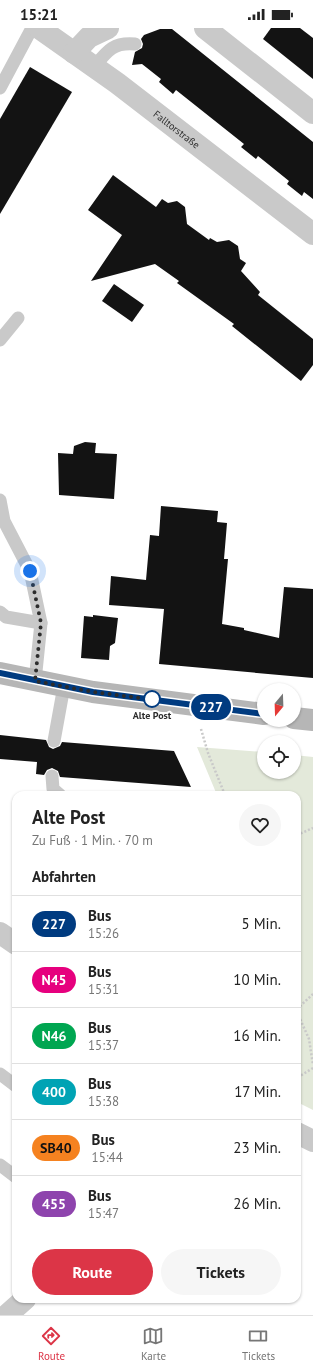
<!DOCTYPE html>
<html lang="de">
<head>
<meta charset="utf-8">
<style>
	:root { --surface:#fff; --page:#f6f6f6; --text:#222; --muted:#767676; --line:#e0e0e0; --accent:#dc3547 }
	body { margin:0; font-family:"PT Sans",sans-serif; background:var(--page); color:var(--text); height:100vh; display:flex; flex-direction:column; font-size:15px; white-space:nowrap }
	* { box-sizing:border-box; margin:0 }
	p { font-size:13px; color:var(--muted) }
	.icon { flex:none; width:22px; height:22px; fill:none; stroke:currentColor; stroke-width:2; stroke-linecap:round; stroke-linejoin:round }
	.map { position:relative; flex:1; overflow:hidden }
	.sheet { position:absolute; left:12px; top:763px; width:289px; height:512px; display:flex; flex-direction:column; background:var(--surface); border-radius:12px; box-shadow:0 1px 3px #0004 }
	.sheet>* { flex:none }
	.badge { padding:0 8px; border-radius:13px; font-size:14px; line-height:26px }
	.needle { width:26px; rotate:199deg }
	.controls { position:absolute; left:257px; top:655px; display:grid; gap:8px }
	.controls a { display:grid; place-items:center; width:44px; height:44px; border-radius:50%; background:var(--surface); box-shadow:0 1px 3px #0004; font-size:20px }
	.you { position:absolute; width:20px; height:20px; margin:-10px; border:3px solid #fff; border-radius:50%; background:#1a73e8; box-shadow:0 0 0 6px #1a73e833 }
	.map>.badge { position:absolute; translate:-50% -50%; box-shadow:0 0 0 2px #fff }
	h2 { padding:0 20px; font-size:15px; line-height:36px }
	.round { display:grid; place-items:center; flex:none; width:42px; height:42px; border-radius:21px; background:var(--page) }
	.head { display:flex; align-items:center; justify-content:space-between; height:68px; padding:0 20px }
	h1 { font-size:19px; font-weight:800; line-height:30px }
	.primary-button { display:flex; gap:8px; margin-top:auto; padding:8px 20px }
	.primary-button a { flex:1; height:46px; border-radius:24px; background:var(--accent); color:#fff; font-size:16px; font-weight:800; line-height:46px; text-align:center }
	.primary-button a+a { background:var(--page); color:var(--text) }
	ul { padding:0; list-style:none }
	li { display:flex; align-items:center; gap:12px; height:56px; padding:0 20px; border-top:1px solid var(--line) }
	li div { flex:1 }
	li b { display:block; font-size:15px }
	li em { font-style:normal }
	li .badge { min-width:44px; font-weight:700; text-align:center }
	.status { display:flex; justify-content:space-between; align-items:center; height:28px; padding:0 20px; background:var(--surface); direction:ltr }
	.status svg { height:11px; fill:currentColor }
	.tab-bar { display:flex; justify-content:space-around; align-items:center; height:56px; border-top:1px solid var(--line); background:var(--surface); font-size:11px; color:var(--muted) }
	.tab-bar a { display:grid; justify-items:center; gap:2px }
	.tab-bar .active { color:var(--accent) }
	.map>svg:first-child { display:block }
	.green { fill:#e3e9da }
	.building { fill:#131313 }
	.lines { fill:none; stroke-linecap:round; stroke-linejoin:round }
	.path { stroke:#c9c9c9; stroke-width:2.5; stroke-dasharray:2 2; stroke-linecap:butt }
	.service { stroke:#c9c9c9; stroke-width:13 }
	.minor { stroke:#c9c9c9; stroke-width:22 }
	.secondary { stroke:#b6b6b6; stroke-width:22 }
	.line-casing { stroke:#fff; stroke-width:9 }
	.line { stroke:#003b80; stroke-width:6 }
	.walk { stroke:#2c2c2c; stroke-width:4; stroke-dasharray:0 7.2 }
	.stop-dot { fill:#fff; stroke:#003b80; stroke-width:2 }
	.labels { text-anchor:middle; stroke-width:4; stroke-linejoin:round; paint-order:stroke }
	.street-label { font-size:10px; fill:#2c2c2c; stroke:#fff }
	.stop-label { font-size:10px; font-weight:bold; fill:#2c2c2c; stroke:#fff }
</style>
</head>
<body>
<div class="status"><b>15:21</b><svg viewBox="0 0 49 12"><path d="M0 12V9h3v3zM5 12V6h3v6zM10 12V3h3v9zM15 12V0h3v12zM26 1h20v11H26zM47 4h2v5h-2z"/></svg></div>
<div class="map">
<svg width="313" height="1287" viewBox="0 0 313 1287">
	<rect width="100%" height="100%" fill="#fff"/>
	<path class="green" d="M197,719l67,5v20h30v-17l19,2v353l-16,-8v-307h-80z"/>
	<g class="building">
		<path d="M271,0h29l13,10v41l-50,-40z"/>
		<path d="M172,1l141,113v57l-9,-7 -2,4 -15,-12 2,-3 -31,-25 -2,3 -15,-12 3,-3 -68,-54 -3,4 -14,-12 2,-3 -19,-15 -10,1 3,-13 7,-4 1,-4 -2,-5 3,-4 16,-6z"/>
		<path d="M30,39l42,25 -72,122v-95z"/>
		<path d="M113,147l43,32 6,-8 6,4 9,-2 8,6 2,17 22,16 1,-2 7,4 12,-2 9,6 2,13 6,4 -5,8 19,21 -2,3 55,44v26l-12,16 -69,-55 2,-2 -57,-41 2,-2 -24,-17 -64,17 31,-46 -34,-25z"/>
		<path d="M114,256l30,21 -12,17 -30,-21z"/>
		<path d="M85,414l11,1 -1,10 22,1 -3,45 -55,-4 -1,-42 15,1 1,-8z"/>
		<path d="M161,478l57,5 -1,11 10,1 -3,36h4l-6,65 22,4v2l35,8 5,-51 29,2v89l-154,-14 5,-55 -55,-4 2,-29 35,4 4,-45 9,1z"/>
		<path d="M93,587l25,3 -3,25 -5,3 -1,14 -28,-2 3,-42 9,1z"/>
		<path d="M0,707l46,5 3,7 4,2 7,-3 2,-4 112,9 17,36 -131,-10 -2,-6 -6,-3 -5,2 -3,5 -8,-1 1,-12 -37,-3z"/>
	</g>
	<g class="lines">
		<g class="path">
			<path d="M201,701l7,24 17,42"/>
			<path d="M297,807l16,-7"/>
			<path d="M297,981l16,-15"/>
			<path d="M297,984l12,27 4,26"/>
			<path d="M297,1054l3,-6 13,-8"/>
		</g>
		<g class="service">
			<path d="M94,39c13,-16 19,-25 41,-23"/>
			<path d="M0,60l32,-60"/>
			<path d="M0,312l18,-22"/>
			<path d="M0,472l4,21 26,50 11,52"/>
			<path d="M0,584l6,5 35,6 -6,58"/>
			<path d="M54,713l10,-55"/>
			<path d="M52,748l1,13 7,6"/>
			<path d="M0,1046l16,12"/>
			<path d="M0,1137l16,12"/>
		</g>
		<g class="minor">
			<path id="s1" d="M39,0l78,55 196,151"/>
			<path d="M205,0l108,85"/>
			<path d="M74,25l15,-16 19,-9"/>
			<path d="M0,905l16,11"/>
			<path d="M297,1105l16,8"/>
			<path d="M7,1287l18,-16"/>
		</g>
		<g class="secondary">
			<path d="M0,645l93,19 171,22"/>
			<path d="M294,690l19,2"/>
		</g>
	</g>
	<g class="lines">
		<defs>
			<path id="line" d="M0,645l93,19 171,22"/>
		</defs>
		<use href="#line" class="line-casing"/>
		<use href="#line" class="line"/>
		<path class="walk" d="M30,543l11,52 -6,58 58,11 63,8 -4,-1"/>
	</g>
	<circle class="stop-dot" cx="152" cy="671" r="8"/>
	<g class="labels">
		<g class="street-label">
			<text dy="4" stroke="none"><textPath href="#s1" startOffset="171">Falltorstraße</textPath></text>
		</g>
		<g class="stop-label">
			<text x="152" y="691">Alte Post</text>
		</g>
	</g>
</svg>
<div class="controls">
<a><svg class="needle" viewBox="-14 -14 28 28"><path d="M0-13l5 13h-10z" fill="#e53935"/><path d="M0 13l5-13h-10z" fill="#767676"/></svg></a>
<a><svg class="icon" aria-label="locate" viewBox="0 0 24 24"><circle cx="12" cy="12" r="6"/><path d="M12 2v4M12 18v4M2 12h4M18 12h4"/></svg></a>
</div>
<div class="you" style="left:30px;top:543px"></div>
<b class="badge" style="left:211px;top:679px;background:#003b80;color:#fff">227</b>
<section class="sheet">
<div class="head"><div><h1>Alte Post</h1><p>Zu Fuß · 1 Min. · 70 m</p></div><a class="round"><svg class="icon" aria-label="heart" viewBox="0 0 24 24"><path d="M12 20l-8-8c-3-5 5-10 8-4 3-6 11-1 8 4z"/></svg></a></div>
<h2>Abfahrten</h2>
<ul>
<li><span class="badge" style="background:#003b80;color:#fff">227</span><div><b>Bus</b><p>15:26</p></div><em>5 Min.</em></li>
<li><span class="badge" style="background:#e6007e;color:#fff">N45</span><div><b>Bus</b><p>15:31</p></div><em>10 Min.</em></li>
<li><span class="badge" style="background:#00a651;color:#fff">N46</span><div><b>Bus</b><p>15:37</p></div><em>16 Min.</em></li>
<li><span class="badge" style="background:#00a3b4;color:#fff">400</span><div><b>Bus</b><p>15:38</p></div><em>17 Min.</em></li>
<li><span class="badge" style="background:#f58220;color:#111">SB40</span><div><b>Bus</b><p>15:44</p></div><em>23 Min.</em></li>
<li><span class="badge" style="background:#8e44ad;color:#fff">455</span><div><b>Bus</b><p>15:47</p></div><em>26 Min.</em></li>
</ul>
<div class="primary-button"><a>Route</a><a>Tickets</a></div>
</section>
</div>
<nav class="tab-bar">
<a class="active"><svg class="icon" aria-label="directions" viewBox="0 0 24 24"><path d="M12 3l9 9-9 9-9-9zM9 14v-3h6M13 9l2 2-2 2"/></svg>Route</a>
<a><svg class="icon" aria-label="map" viewBox="0 0 24 24"><path d="M3 6l6-2 6 2 6-2v14l-6 2-6-2-6 2zM9 4v14M15 6v14"/></svg>Karte</a>
<a><svg class="icon" aria-label="tickets" viewBox="0 0 24 24"><path d="M3 7h18v10H3zM15 7v10"/></svg>Tickets</a>
</nav>
</body>
</html>
